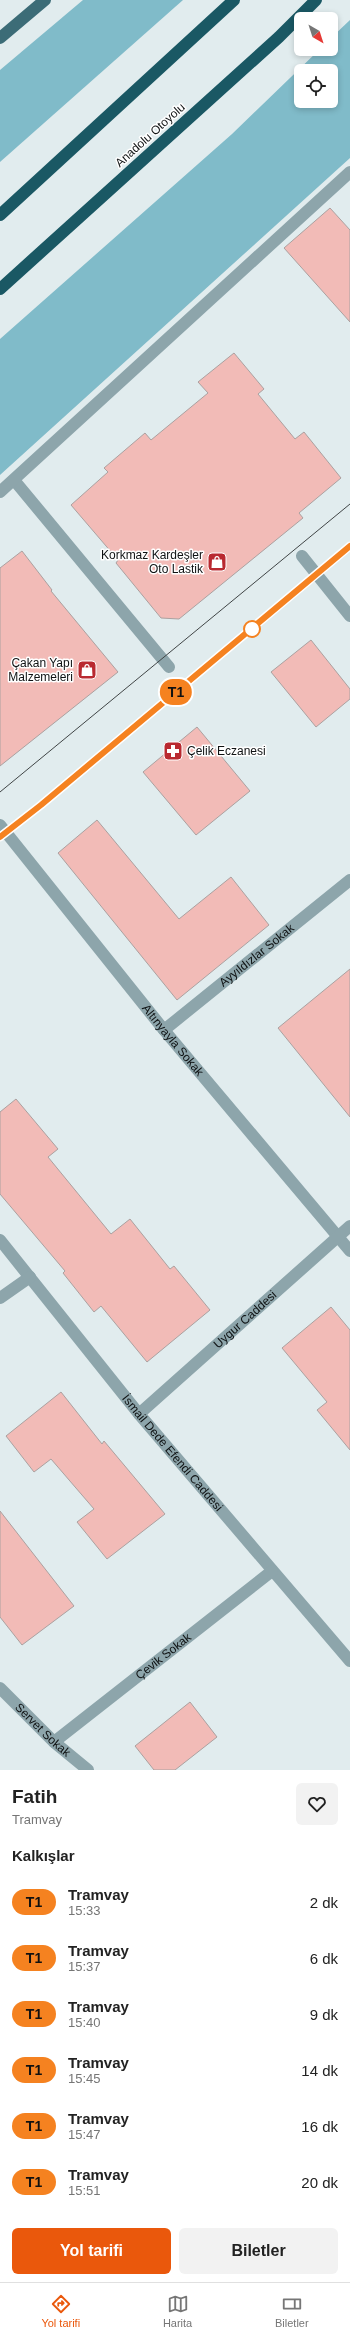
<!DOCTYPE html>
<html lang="tr">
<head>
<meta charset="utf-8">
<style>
	:root { --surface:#fff; --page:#f2f2f2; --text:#222; --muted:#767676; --line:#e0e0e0; --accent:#ea580c }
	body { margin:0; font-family:Arial,sans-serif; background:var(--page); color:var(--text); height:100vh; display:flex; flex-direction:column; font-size:15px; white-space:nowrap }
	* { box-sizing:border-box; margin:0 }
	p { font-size:13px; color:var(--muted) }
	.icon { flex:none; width:22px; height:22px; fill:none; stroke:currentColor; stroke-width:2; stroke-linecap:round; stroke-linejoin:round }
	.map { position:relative; height:1770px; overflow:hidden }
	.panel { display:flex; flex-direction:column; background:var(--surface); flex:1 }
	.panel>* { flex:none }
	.badge { padding:0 8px; border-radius:13px; font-size:14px; line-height:26px }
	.needle { width:26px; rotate:141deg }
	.buttons { position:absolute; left:294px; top:12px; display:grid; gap:8px }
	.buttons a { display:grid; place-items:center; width:44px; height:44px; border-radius:6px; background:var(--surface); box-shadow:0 2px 6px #0003; font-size:20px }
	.map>.badge { position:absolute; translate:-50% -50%; box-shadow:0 0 0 2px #fff }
	h2 { padding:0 12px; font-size:15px; line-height:36px }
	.round { display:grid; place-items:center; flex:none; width:42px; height:42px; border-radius:6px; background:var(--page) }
	.summary { display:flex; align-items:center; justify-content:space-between; height:68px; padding:0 12px }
	h1 { font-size:19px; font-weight:800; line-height:30px }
	.button { display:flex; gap:8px; margin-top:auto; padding:8px 12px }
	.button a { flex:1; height:46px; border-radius:6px; background:var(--accent); color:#fff; font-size:16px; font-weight:800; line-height:46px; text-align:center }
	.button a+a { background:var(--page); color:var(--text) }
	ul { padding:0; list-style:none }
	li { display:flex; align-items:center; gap:12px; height:56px; padding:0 12px }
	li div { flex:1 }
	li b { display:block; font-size:15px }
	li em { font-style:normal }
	li .badge { min-width:44px; font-weight:700; text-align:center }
	.tab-bar { display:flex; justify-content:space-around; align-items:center; height:56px; border-top:1px solid var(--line); background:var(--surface); font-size:11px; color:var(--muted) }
	.tab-bar a { display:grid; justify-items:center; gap:2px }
	.tab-bar .on { color:var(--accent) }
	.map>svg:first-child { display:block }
	.forest { fill:#80bbc9; fill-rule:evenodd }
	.building { fill:#f2bbb7; stroke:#aba1a0 }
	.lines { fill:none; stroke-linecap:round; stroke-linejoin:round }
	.street { stroke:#8da5ab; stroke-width:12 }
	.primary { stroke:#3c6c77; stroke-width:12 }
	.highway { stroke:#1a5864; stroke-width:12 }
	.tram { stroke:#404546; stroke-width:1 }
	.line-casing { stroke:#fff; stroke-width:9 }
	.line { stroke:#f58220; stroke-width:6 }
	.stop-dot { fill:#fff; stroke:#f58220; stroke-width:2 }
	.labels { text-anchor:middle; stroke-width:3; stroke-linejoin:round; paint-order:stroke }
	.street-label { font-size:12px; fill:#0f1213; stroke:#fff }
	.poi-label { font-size:12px; fill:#0f1213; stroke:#fff; text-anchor:end }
</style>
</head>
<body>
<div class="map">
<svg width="350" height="1770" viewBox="0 0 350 1770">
	<rect width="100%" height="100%" fill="#e1ecee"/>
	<g class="forest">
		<path d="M83,0h100l-183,162v-92z"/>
		<path d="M350,20v138l-350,317v-136l232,-205 88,-85h11v-11zM301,71h30v30h-30z"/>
	</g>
	<g class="building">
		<path d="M330,208l20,22v92l-66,-74z"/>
		<path d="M234,353l30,36 -6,5 37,45 9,-7 37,46 -42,35 4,5 -124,101 -18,-1 -45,-55 2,-3 -47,-55 37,-33 -4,-4 41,-35 6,7 57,-47 -10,-11z"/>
		<path d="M22,551l30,39 -1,1 67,81 -118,94v-198z"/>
		<path d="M311,640l39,49v10l-34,28 -45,-55z"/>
		<path d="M197,727l53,64 -54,44 -53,-63z"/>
		<path d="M97,820l82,99 52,-42 38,48 -92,75 -119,-147z"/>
		<path d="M350,969v148l-72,-89z"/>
		<path d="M16,1099l42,50 -10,8 63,77 19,-15 40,50 4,-3 36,44 -63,52 -46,-56 -7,6 -31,-39 2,-2 -65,-77v-82z"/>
		<path d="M331,1307l19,23v120l-33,-40 10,-8 -45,-54z"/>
		<path d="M61,1392l41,52 2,-3 61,73 -58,45 -30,-37 17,-13 -43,-50 -17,13 -28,-36z"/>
		<path d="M0,1511l74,95 -52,39 -22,-28z"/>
		<path d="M190,1702l27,35 -42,33h-21l-19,-24z"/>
	</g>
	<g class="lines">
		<g class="street">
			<path d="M14,480l155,187"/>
			<path d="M0,492l350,-320"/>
			<path d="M302,556l48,60"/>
			<path id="s1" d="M0,825l164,205 186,221"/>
			<path id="s2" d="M164,1030l186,-150"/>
			<path id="s3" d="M0,1240l139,174 211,247"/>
			<path d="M0,1298l30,-21"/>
			<path id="s4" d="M139,1414l211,-188"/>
			<path id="s5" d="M0,1688l54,54 34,28"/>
			<path id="s6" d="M54,1742l218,-171"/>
		</g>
		<path class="primary" d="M0,38l45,-38"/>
		<g class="highway">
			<path d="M0,215l234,-215"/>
			<path d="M0,289l279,-252 37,-37"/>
		</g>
		<g class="tram">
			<path d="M0,792l350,-288"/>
			<path d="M0,837l41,-32 309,-259"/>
		</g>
	</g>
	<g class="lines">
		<defs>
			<path id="line" d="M0,837l41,-32 309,-259"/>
		</defs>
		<use href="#line" class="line-casing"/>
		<use href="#line" class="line"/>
	</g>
	<defs>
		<symbol id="shop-square" viewBox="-11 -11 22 22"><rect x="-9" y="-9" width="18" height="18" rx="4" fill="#b92930" stroke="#fff"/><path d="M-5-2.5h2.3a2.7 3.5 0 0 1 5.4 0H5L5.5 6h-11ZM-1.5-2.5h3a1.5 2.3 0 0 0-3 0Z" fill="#fff"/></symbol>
		<symbol id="pharmacy-square" viewBox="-11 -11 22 22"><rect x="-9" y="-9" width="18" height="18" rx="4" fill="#b92930" stroke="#fff"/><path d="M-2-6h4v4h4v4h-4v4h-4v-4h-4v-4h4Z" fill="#fff"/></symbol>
	</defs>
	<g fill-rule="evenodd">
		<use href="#shop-square" x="206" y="551" width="22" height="22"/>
		<use href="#shop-square" x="76" y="659" width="22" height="22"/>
		<use href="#pharmacy-square" x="162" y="740" width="22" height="22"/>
	</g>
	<circle class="stop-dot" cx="252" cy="629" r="8"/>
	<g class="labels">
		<g class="street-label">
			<text transform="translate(150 135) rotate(-42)" y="4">Anadolu Otoyolu</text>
			<text dy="4" stroke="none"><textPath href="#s2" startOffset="119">Ayyıldızlar Sokak</textPath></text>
			<text dy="4" stroke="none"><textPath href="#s1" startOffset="276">Altınyayla Sokak</textPath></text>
			<text dy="4" stroke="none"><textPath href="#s4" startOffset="142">Uygur Caddesi</textPath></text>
			<text dy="4" stroke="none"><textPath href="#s3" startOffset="274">İsmail Dede Efendi Caddesi</textPath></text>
			<text dy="4" stroke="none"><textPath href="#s6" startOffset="139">Çevik Sokak</textPath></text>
			<text dy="4" stroke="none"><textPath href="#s5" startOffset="60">Servet Sokak</textPath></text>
		</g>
		<g class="poi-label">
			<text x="203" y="559">Korkmaz Kardeşler<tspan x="203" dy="14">Oto Lastik</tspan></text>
			<text x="73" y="667">Çakan Yapı<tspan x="73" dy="14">Malzemeleri</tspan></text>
			<text x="187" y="755" text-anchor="start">Çelik Eczanesi</text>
		</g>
	</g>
</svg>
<div class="buttons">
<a><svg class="needle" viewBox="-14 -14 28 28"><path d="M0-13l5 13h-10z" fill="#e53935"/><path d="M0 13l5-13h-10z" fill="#767676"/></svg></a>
<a><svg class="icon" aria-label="locate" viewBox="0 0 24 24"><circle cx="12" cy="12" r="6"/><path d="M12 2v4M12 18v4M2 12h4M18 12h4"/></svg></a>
</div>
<b class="badge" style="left:176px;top:692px;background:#f58220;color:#111">T1</b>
</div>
<section class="panel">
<div class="summary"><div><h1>Fatih</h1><p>Tramvay</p></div><a class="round"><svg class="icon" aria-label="heart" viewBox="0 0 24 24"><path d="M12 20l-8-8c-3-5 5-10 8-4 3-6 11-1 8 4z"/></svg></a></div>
<h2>Kalkışlar</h2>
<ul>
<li><span class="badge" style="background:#f58220;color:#111">T1</span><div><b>Tramvay</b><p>15:33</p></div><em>2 dk</em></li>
<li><span class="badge" style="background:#f58220;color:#111">T1</span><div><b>Tramvay</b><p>15:37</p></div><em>6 dk</em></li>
<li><span class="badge" style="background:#f58220;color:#111">T1</span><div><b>Tramvay</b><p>15:40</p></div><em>9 dk</em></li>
<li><span class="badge" style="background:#f58220;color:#111">T1</span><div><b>Tramvay</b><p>15:45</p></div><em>14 dk</em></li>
<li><span class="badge" style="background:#f58220;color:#111">T1</span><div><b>Tramvay</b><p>15:47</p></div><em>16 dk</em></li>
<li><span class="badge" style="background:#f58220;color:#111">T1</span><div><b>Tramvay</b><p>15:51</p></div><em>20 dk</em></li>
</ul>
<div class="button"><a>Yol tarifi</a><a>Biletler</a></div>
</section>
<nav class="tab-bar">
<a class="on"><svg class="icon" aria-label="directions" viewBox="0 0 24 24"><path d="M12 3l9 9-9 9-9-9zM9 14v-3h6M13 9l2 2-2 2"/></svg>Yol tarifi</a>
<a><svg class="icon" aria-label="map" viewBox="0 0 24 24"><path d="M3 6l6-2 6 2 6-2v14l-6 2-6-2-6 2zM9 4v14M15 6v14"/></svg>Harita</a>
<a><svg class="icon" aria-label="tickets" viewBox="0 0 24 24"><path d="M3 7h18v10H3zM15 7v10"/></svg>Biletler</a>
</nav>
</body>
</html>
